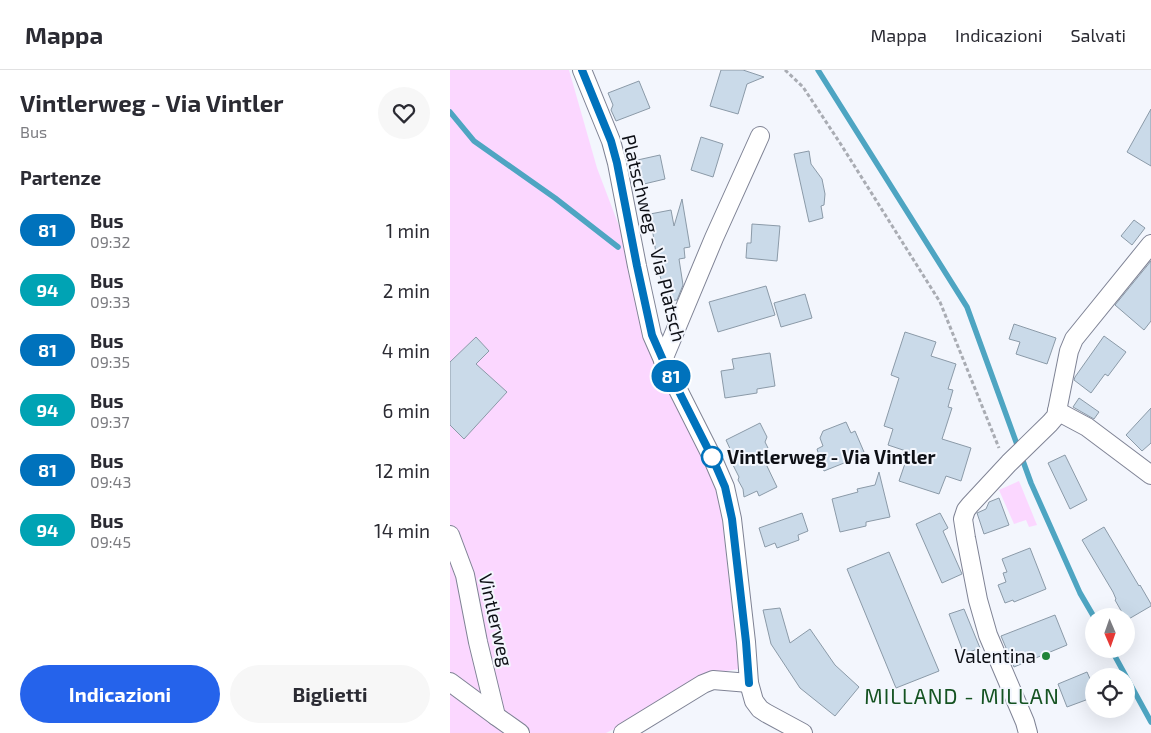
<!DOCTYPE html>
<html lang="it">
<head>
<meta charset="utf-8">
<style>
	:root { --surface:#fff; --page:#f7f7f7; --text:#2b2b33; --muted:#7c7c81; --line:#e1e1e2; --accent:#2563eb }
	body { margin:0; font-family:"Exo 2",sans-serif; background:var(--page); color:var(--text); height:100vh; display:flex; flex-direction:column; font-size:19px; white-space:nowrap }
	* { box-sizing:border-box; margin:0 }
	p { font-size:16px; color:var(--muted) }
	.icon { flex:none; width:28px; height:28px; fill:none; stroke:currentColor; stroke-width:2; stroke-linecap:round; stroke-linejoin:round }
	.map { position:relative; flex:1; overflow:hidden }
	.drawer { display:flex; flex-direction:column; background:var(--surface); width:450px }
	.drawer>* { flex:none }
	.badge { padding:0 10px; border-radius:16px; font-size:18px; line-height:32px }
	.needle { width:32px; rotate:178deg }
	.tools { position:absolute; left:635px; top:538px; display:grid; gap:10px }
	.tools a { display:grid; place-items:center; width:50px; height:50px; border-radius:50%; background:var(--surface); box-shadow:0 5px 20px #0002; font-size:25px }
	.map>.badge { position:absolute; translate:-50% -50%; box-shadow:0 0 0 2px #fff }
	h2 { padding:0 20px; font-size:19px; line-height:45px }
	.round { display:grid; place-items:center; flex:none; width:52px; height:52px; border-radius:26px; background:var(--page) }
	.summary { display:flex; align-items:center; justify-content:space-between; height:85px; padding:0 20px }
	h1 { font-size:24px; font-weight:700; line-height:38px }
	.cta { display:flex; gap:10px; margin-top:auto; padding:10px 20px }
	.cta a { flex:1; height:58px; border-radius:30px; background:var(--accent); color:#fff; font-size:20px; font-weight:700; line-height:58px; text-align:center }
	.cta a+a { background:var(--page); color:var(--text) }
	ul { padding:0; list-style:none }
	li { display:flex; align-items:center; gap:15px; height:60px; padding:0 20px }
	li div { flex:1 }
	li b { display:block; font-size:19px }
	li em { font-style:normal }
	li .badge { min-width:55px; font-weight:700; text-align:center }
	header { display:flex; align-items:center; gap:30px; box-sizing:border-box; height:70px; padding:0 25px; background:var(--surface); border-bottom:1px solid var(--line) }
	header strong { font-size:24px }
	nav { display:flex; gap:28px; margin-inline-start:auto; font-size:18px }
	main { display:flex; flex:1; min-height:0 }
	.map>svg:first-child { display:block }
	.green { fill:#fbd7ff }
	.lines { fill:none; stroke-linecap:round; stroke-linejoin:round }
	.stream { stroke:#4ea5c2; stroke-width:5.5 }
	.building { fill:#cadae9; stroke:#8b9aa8 }
	.street-casing { stroke:#7f8395; stroke-width:20 }
	.path { stroke:#a9acb3; stroke-width:3; stroke-dasharray:4 2.5; stroke-linecap:butt }
	.street { stroke:#fff; stroke-width:18 }
	.line-casing { stroke:#fff; stroke-width:11 }
	.line { stroke:#0072bc; stroke-width:8 }
	.stop-dot { fill:#fff; stroke:#0072bc; stroke-width:2.5 }
	.poi-dot { fill:#218438; stroke:#f3f6fd; stroke-width:2 }
	.labels { text-anchor:middle; stroke-width:4; stroke-linejoin:round; paint-order:stroke }
	.street-label { font-size:19px; fill:#0e1016; stroke:#f3f6fd }
	.stop-label { font-size:19px; font-weight:bold; fill:#0e1016; stroke:#f3f6fd; text-anchor:start }
	.poi-label { font-size:19px; fill:#0e1016; stroke:#f3f6fd; text-anchor:end }
	.quarter-label { font-size:21px; letter-spacing:1px; fill:#155322; stroke:#f3f6fd }
</style>
</head>
<body>
<header>
<strong>Mappa</strong>
<nav><a>Mappa</a><a>Indicazioni</a><a>Salvati</a></nav>
</header>
<main>
<section class="drawer">
<div class="summary"><div><h1>Vintlerweg - Via Vintler</h1><p>Bus</p></div><a class="round"><svg class="icon" aria-label="heart" viewBox="0 0 24 24"><path d="M12 20l-8-8c-3-5 5-10 8-4 3-6 11-1 8 4z"/></svg></a></div>
<h2>Partenze</h2>
<ul>
<li><span class="badge" style="background:#0072bc;color:#fff">81</span><div><b>Bus</b><p>09:32</p></div><em>1 min</em></li>
<li><span class="badge" style="background:#00a3b4;color:#fff">94</span><div><b>Bus</b><p>09:33</p></div><em>2 min</em></li>
<li><span class="badge" style="background:#0072bc;color:#fff">81</span><div><b>Bus</b><p>09:35</p></div><em>4 min</em></li>
<li><span class="badge" style="background:#00a3b4;color:#fff">94</span><div><b>Bus</b><p>09:37</p></div><em>6 min</em></li>
<li><span class="badge" style="background:#0072bc;color:#fff">81</span><div><b>Bus</b><p>09:43</p></div><em>12 min</em></li>
<li><span class="badge" style="background:#00a3b4;color:#fff">94</span><div><b>Bus</b><p>09:45</p></div><em>14 min</em></li>
</ul>
<div class="cta"><a>Indicazioni</a><a>Biglietti</a></div>
</section>
<div class="map">
<svg width="701" height="663" viewBox="0 0 701 663">
	<rect width="100%" height="100%" fill="#f3f6fd"/>
	<g class="green">
		<path d="M0,0h119l28,98 85,224 38,107 19,170 -19,3 -17,4 -73,45 -24,12h-156z"/>
		<path d="M569,411l18,44 -8,2 -3,-7 -12,4 -15,-34z"/>
	</g>
	<g class="lines">
		<g class="stream">
			<path d="M368,0l149,237 64,176 49,110 14,24"/>
			<path d="M0,42l24,29 81,57 63,49"/>
			<path d="M661,579l40,73"/>
		</g>
	</g>
	<g class="building">
		<path d="M271,0h22l21,7 -17,7 -9,30 -28,-8z"/>
		<path d="M189,11l11,27 -34,13 -5,-11 2,-5 -5,-12z"/>
		<path d="M701,39v57l-24,-14z"/>
		<path d="M251,67l22,7 -10,33 -22,-7z"/>
		<path d="M359,81l2,13 11,15 3,15 -1,11 -3,1 2,12 -14,4 -15,-68z"/>
		<path d="M210,85l5,24 -21,5v-4l-6,2 -5,-21z"/>
		<path d="M232,129l8,48 -6,1 1,10 -6,1 4,26 -6,15 -9,1 -3,-19h-3l-3,-9 -9,-59 21,-4 3,16z"/>
		<path d="M684,150l11,8 -13,17 -11,-9z"/>
		<path d="M302,154l28,2 -3,35 -31,-3 1,-15h4z"/>
		<path d="M701,191v60l-7,9 -29,-25z"/>
		<path d="M316,216l9,29 -57,17 -9,-30z"/>
		<path d="M355,224l7,24 -31,9 -7,-24z"/>
		<path d="M564,254l42,14 -9,26 -31,-10 4,-12 -11,-3z"/>
		<path d="M455,262l31,10 -5,14 25,8 -8,25 5,1 -5,17 4,1 -10,31 29,9 -10,33 -15,-5 -7,18 -40,-13 10,-29 -21,-7 5,-16 -9,-3 15,-48 -8,-3z"/>
		<path d="M654,266l22,16 -18,24 -3,-2 -14,19 -17,-13 1,-3z"/>
		<path d="M26,267l13,14 -13,13 31,28 -43,47 -14,-14v-63z"/>
		<path d="M320,283l5,33 -18,3v4l-32,5 -4,-27 13,-2 -2,-10z"/>
		<path d="M629,328l20,14 -5,7 -21,-12z"/>
		<path d="M701,338v35l-9,8 -16,-16z"/>
		<path d="M396,352l5,11 4,-2 9,21 -16,7 1,2 -25,10 -7,-22 6,-3 -3,-8 3,-7z"/>
		<path d="M310,353l7,14 -2,5 3,6 -4,2 7,12 -5,2 11,23 -18,9 -2,-5 -13,6 -1,-8 -5,-9 1,-3 -11,-22 4,-2 -6,-13z"/>
		<path d="M615,385l22,45 -17,9 -22,-46z"/>
		<path d="M429,402l11,45 -24,5v4l-26,6 -8,-33 26,-7 -1,-3 18,-4z"/>
		<path d="M549,428l10,27 -25,9 -7,-21 9,-4 3,-7z"/>
		<path d="M352,443l6,18 -10,4 1,5 -22,8 -2,-5 -10,4 -6,-19z"/>
		<path d="M490,443l8,15 -5,3 19,43 -20,9 -26,-59z"/>
		<path d="M654,457l35,59 1,-1 11,19v2l-24,14 -1,-4h-2l-9,-16 1,-1 -3,-7 -31,-52z"/>
		<path d="M580,478l16,41 -32,13 -1,-2 -8,3 -7,-18 8,-3 -3,-9 4,-1 -5,-13z"/>
		<path d="M439,482l50,119 -43,17 -49,-119z"/>
		<path d="M330,538l10,35 20,-14 25,36 24,22 -24,29 -35,-28 -29,-44 -8,-34z"/>
		<path d="M514,539l16,39 -16,6 -15,-40z"/>
		<path d="M605,545l12,30 -53,22 -13,-31z"/>
		<path d="M637,602l7,16v9l-27,10 -9,-23z"/>
	</g>
	<g class="lines">
		<defs>
			<g id="street">
				<path d="M132,0l29,71 6,22 20,103 15,69 11,25 49,97 13,30 7,32 14,123 3,41 5,18 6,8 6,4 37,20"/>
				<path d="M213,290l51,-122 46,-102"/>
				<path d="M607,341l30,16 64,48"/>
				<path d="M0,465l15,40 13,67 18,74 24,17"/>
				<path d="M0,612l46,34"/>
				<path d="M173,663l80,-49 10,-4 36,3"/>
				<path d="M578,663l-3,-11 -37,-87 -10,-35 -12,-62 -3,-19 3,-9 4,-5 39,-42 41,-40 6,-7 13,-65 5,-12 77,-95"/>
			</g>
		</defs>
		<use href="#street" class="street-casing"/>
		<path class="path" d="M335,0l18,17 37,56 100,159 59,146"/>
		<use href="#street" class="street"/>
	</g>
	<g class="lines">
		<defs>
			<path id="line" d="M132,0l29,71 6,22 20,103 15,69 11,25 49,97 13,30 7,32 14,123 3,41"/>
		</defs>
		<use href="#line" class="line-casing"/>
		<use href="#line" class="line"/>
	</g>
	<circle class="stop-dot" cx="262" cy="387" r="10"/>
	<circle class="poi-dot" cx="596" cy="586" r="5"/>
	<g class="labels">
		<g class="street-label">
			<text transform="translate(204 168) rotate(76)" y="7">Platschweg - Via Platsch</text>
			<text transform="translate(46 550) rotate(77)" y="7">Vintlerweg</text>
		</g>
		<g class="stop-label">
			<text x="277" y="394">Vintlerweg - Via Vintler</text>
		</g>
		<g class="poi-label">
			<text x="586" y="593">Valentina</text>
		</g>
		<g class="quarter-label">
			<text x="512" y="634">MILLAND - MILLAN</text>
		</g>
	</g>
</svg>
<div class="tools">
<a><svg class="needle" viewBox="-14 -14 28 28"><path d="M0-13l5 13h-10z" fill="#e53935"/><path d="M0 13l5-13h-10z" fill="#7c7c81"/></svg></a>
<a><svg class="icon" aria-label="locate" viewBox="0 0 24 24"><circle cx="12" cy="12" r="6"/><path d="M12 2v4M12 18v4M2 12h4M18 12h4"/></svg></a>
</div>
<b class="badge" style="left:221px;top:306px;background:#0072bc;color:#fff">81</b>
</div>
</main>
</body>
</html>
